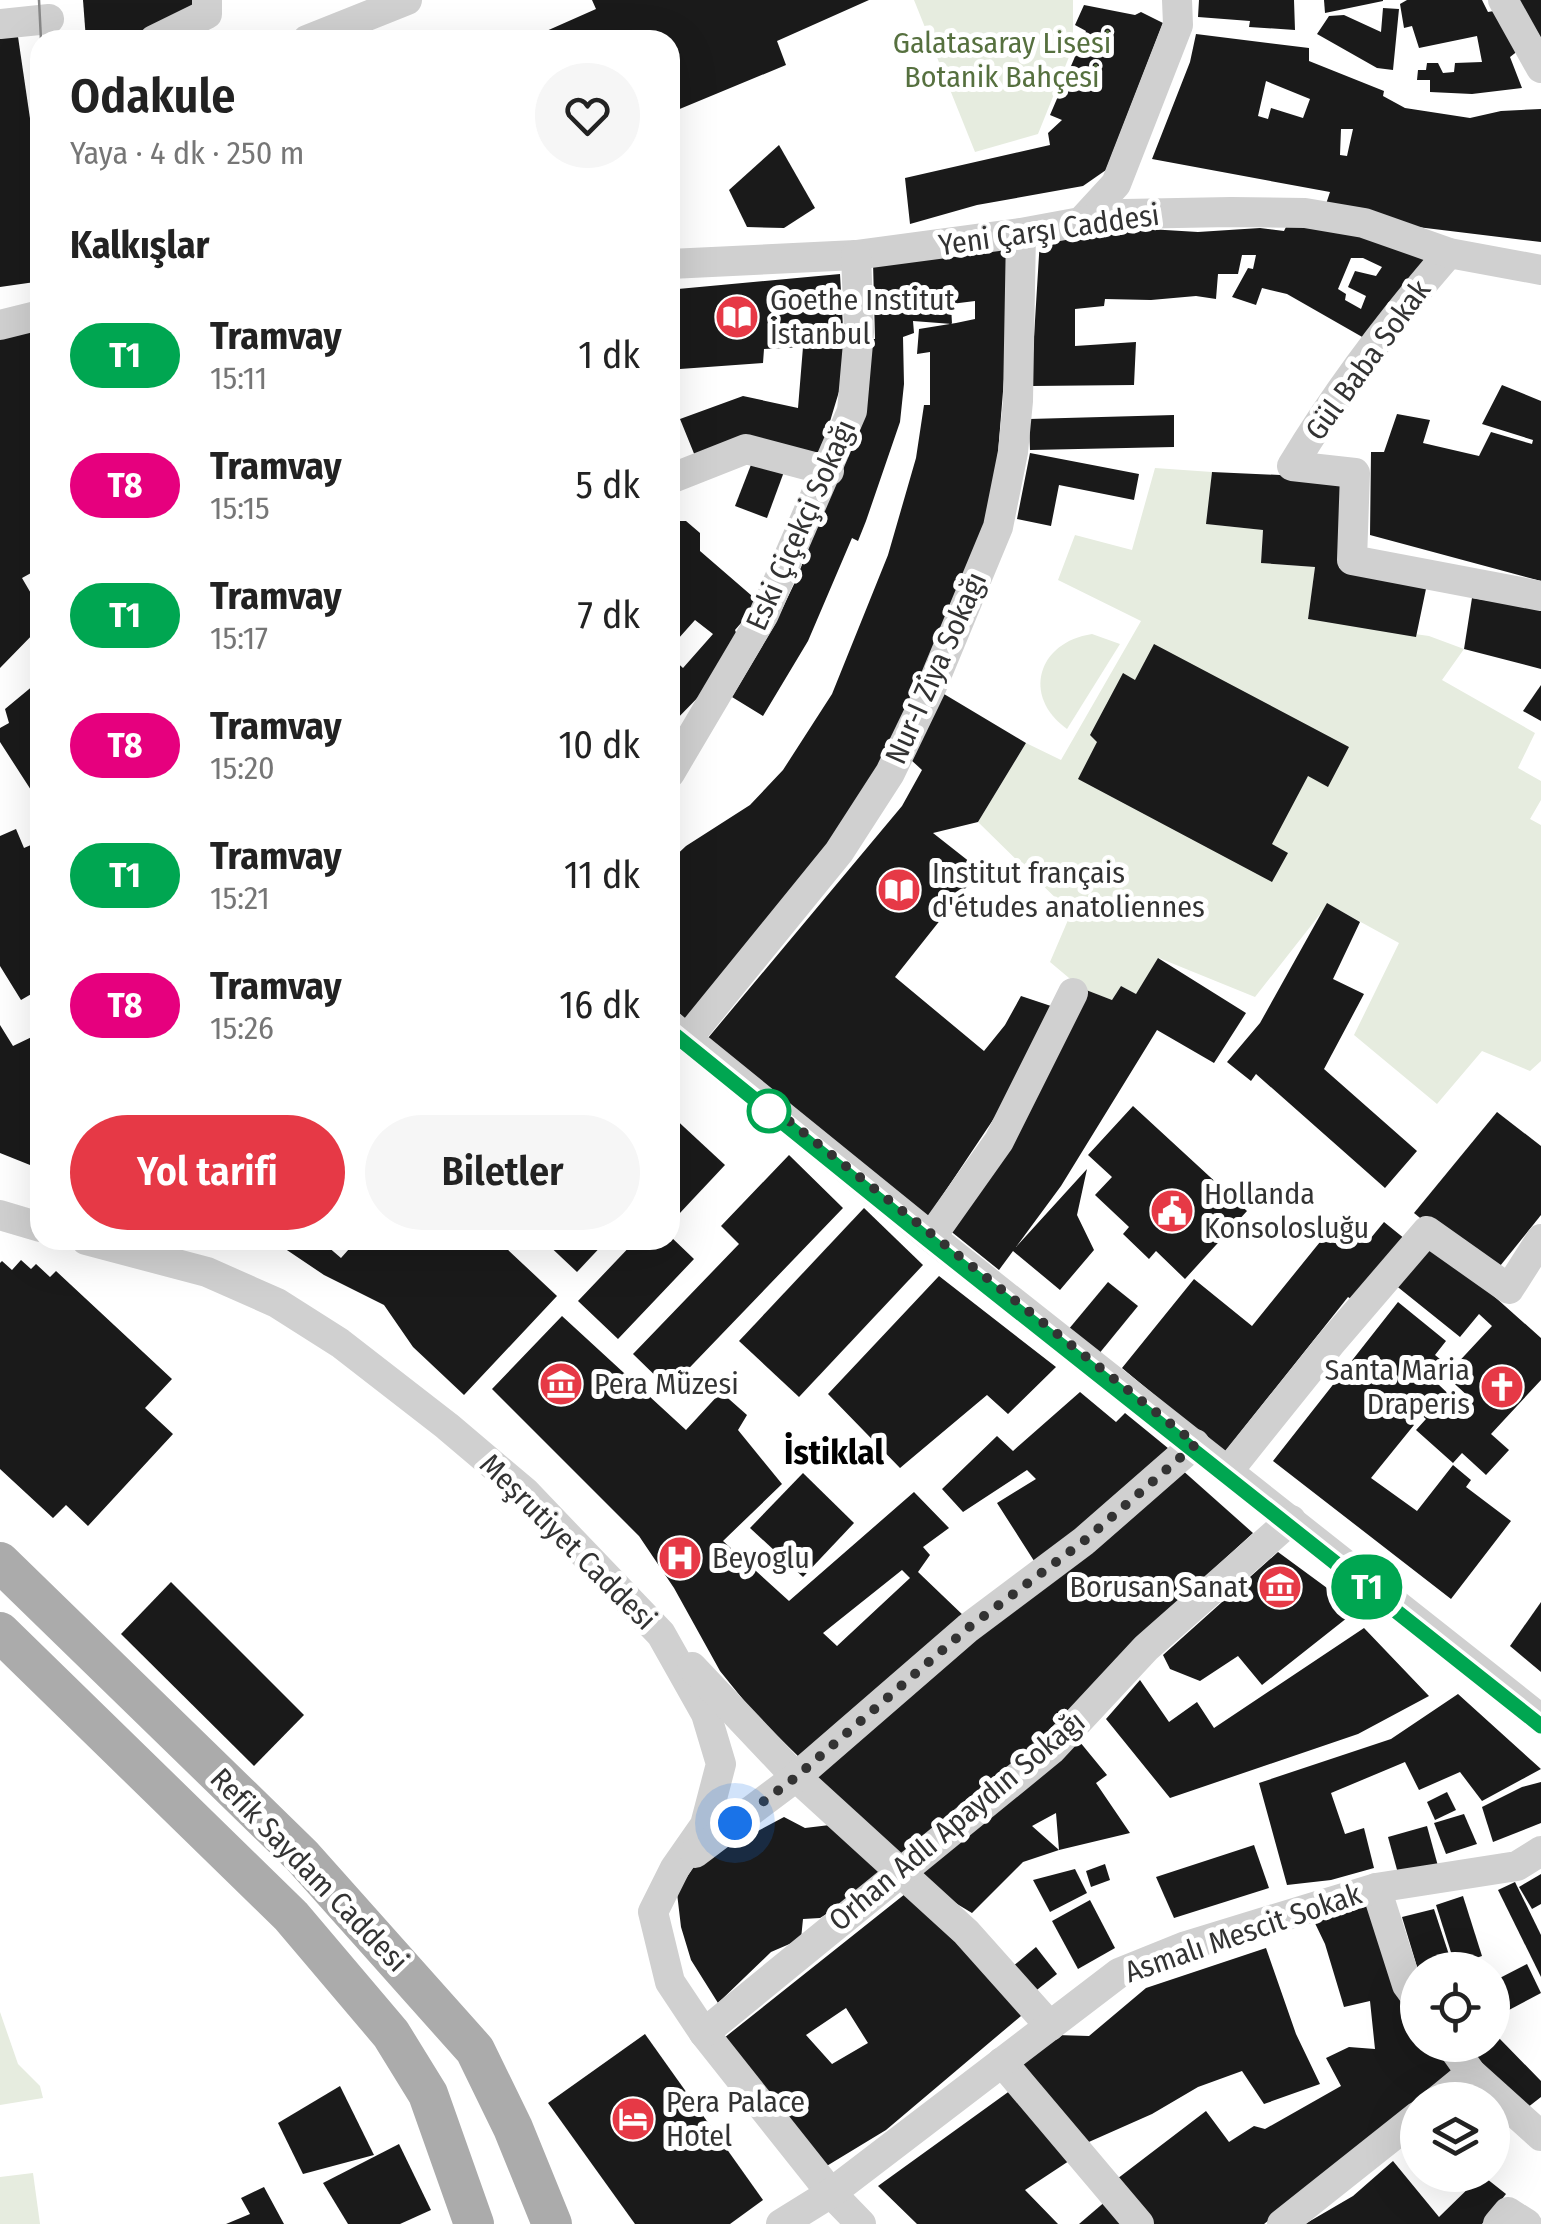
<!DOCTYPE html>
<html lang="tr">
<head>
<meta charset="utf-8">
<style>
	:root { --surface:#fff; --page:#f6f6f6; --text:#222; --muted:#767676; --accent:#e63946 }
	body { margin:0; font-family:"Fira Sans Condensed",sans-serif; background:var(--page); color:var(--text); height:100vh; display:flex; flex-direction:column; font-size:38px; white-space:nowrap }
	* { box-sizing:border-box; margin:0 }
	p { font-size:32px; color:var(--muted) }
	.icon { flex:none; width:55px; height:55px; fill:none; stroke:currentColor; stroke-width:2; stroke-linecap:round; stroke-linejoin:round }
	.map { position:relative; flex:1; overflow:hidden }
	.drawer { position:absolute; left:30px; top:30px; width:650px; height:1220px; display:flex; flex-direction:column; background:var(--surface); border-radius:30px; box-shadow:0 10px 40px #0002 }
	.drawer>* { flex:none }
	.badge { padding:0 20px; border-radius:32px; font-size:35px; line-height:65px }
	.fabs { position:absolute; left:1400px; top:1952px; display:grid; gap:20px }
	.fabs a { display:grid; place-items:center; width:110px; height:110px; border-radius:50%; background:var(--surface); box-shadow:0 10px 40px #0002; font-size:50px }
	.you { position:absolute; width:50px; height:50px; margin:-25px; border:8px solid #fff; border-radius:50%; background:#1a73e8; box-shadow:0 0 0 15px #1a73e833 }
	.map>.badge { position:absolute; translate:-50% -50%; box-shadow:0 0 0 5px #fff }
	h2 { padding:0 40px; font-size:38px; line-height:90px }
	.round { display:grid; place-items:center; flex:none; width:105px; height:105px; border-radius:52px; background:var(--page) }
	.summary { display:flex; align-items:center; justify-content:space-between; height:170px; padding:0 40px }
	h1 { font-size:48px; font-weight:600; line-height:75px }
	.button { display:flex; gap:20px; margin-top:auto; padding:20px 40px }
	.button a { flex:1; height:115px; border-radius:60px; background:var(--accent); color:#fff; font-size:40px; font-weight:600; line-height:115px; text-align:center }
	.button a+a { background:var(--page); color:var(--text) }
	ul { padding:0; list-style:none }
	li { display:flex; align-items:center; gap:30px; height:130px; padding:0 40px }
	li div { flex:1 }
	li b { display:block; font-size:38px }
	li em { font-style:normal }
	li .badge { min-width:110px; font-weight:700; text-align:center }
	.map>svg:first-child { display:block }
	.green { fill:#e6ecdf }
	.building { fill:#1a1a1a; fill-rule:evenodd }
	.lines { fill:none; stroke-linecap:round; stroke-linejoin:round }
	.minor { stroke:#d0d0d0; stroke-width:30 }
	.major { stroke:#ababab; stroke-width:40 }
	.tram { stroke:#888; stroke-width:2.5 }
	.line-casing { stroke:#fff; stroke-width:22 }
	.line { stroke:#00a651; stroke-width:15 }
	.walk { stroke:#333; stroke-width:10; stroke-dasharray:0 18 }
	.stop-dot { fill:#fff; stroke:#00a651; stroke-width:5 }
	.labels { text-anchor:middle; stroke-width:10; stroke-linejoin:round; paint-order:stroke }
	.park-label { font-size:30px; fill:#56703f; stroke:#fff }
	.street-label { font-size:30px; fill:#333; stroke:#fff }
	.poi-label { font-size:30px; fill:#333; stroke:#fff; text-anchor:start }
	.quarter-label { font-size:35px; font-weight:bold; fill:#000; stroke:#fff }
</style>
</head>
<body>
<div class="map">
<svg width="1541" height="2224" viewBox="0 0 1541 2224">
	<rect width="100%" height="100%" fill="#fff"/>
	<g class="green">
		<path d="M914,0h159v47l-35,87 -63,18z"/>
		<path d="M1155,468l57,4 -5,52 56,6 -2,33 54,4 -7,52 121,17 35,13 -22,31 93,53 -17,35 23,13v19l-11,19 11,6v236l-11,10 -48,-20 -45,53 -83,-69 45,-92 -71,-39 -73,93 -96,-39 -23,36 -15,-8 -9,14 -31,-12 -31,-26 21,-49 -93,-91 48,-79 35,17 80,-139 -83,-41 17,-45 57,15z"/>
		<path d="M1092,634l28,10 -53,85c-46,-33 -29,-87 25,-95z"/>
		<path d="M0,2012l18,52 22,22 3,12 -43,7z"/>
		<path d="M33,2173l7,51h-40v-47z"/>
	</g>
	<g class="building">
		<path d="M83,0h120l-64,40h-53z"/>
		<path d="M592,0h277l-92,41 9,24 -116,48v-73h-144l70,-31z"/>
		<path d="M1199,0h95l1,30 -46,-3 1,-6 -52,-4z"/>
		<path d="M1324,0h59v1l-58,12z"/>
		<path d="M1407,0h75l6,12 6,-1 25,39 -9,7 12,31 -50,6 -42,-2v-12h-13l1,-10h8l1,-7h11l5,10 11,-1 1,-9 27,-1 -5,-26 -58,12 -7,-22 -8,2 -4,-24z"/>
		<path d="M1516,0h25v38z"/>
		<path d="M1084,5l51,10 6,-3 22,11 -57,147 -23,16 -106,19 -67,19 -5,-46 145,-33 -2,-12 14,-13 -12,-5 36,-84 -11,-6z"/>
		<path d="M1383,8l16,1 -6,61 -16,-2 -60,-34 12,-18 15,-1 37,17z"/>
		<path d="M17,30l15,102 3,150 -35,5v-254z"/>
		<path d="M1196,34l113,14v13l75,30 -1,5 22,12 65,10 31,-7 40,-2v133l-140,-17 -75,-21 4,-12 -178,-33 38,-97zM1266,81l44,18 -7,19 -32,-10 -3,11 -10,-3zM1341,129h12l-6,27 -7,-1z"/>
		<path d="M779,145l36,63 -31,20 -37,-1 -18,-37z"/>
		<path d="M1288,223l45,3 97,33 -66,79 -77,-44 -25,-6 -6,17 -24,-8 16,-29 5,1 3,-14h-14l-4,19h-20l-2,25 -20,-3 -45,4 -46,-1 -1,7 -29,3v37l61,-4 -2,43 -103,1 9,-147 92,-11 66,4 62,-4 24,3zM1351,258h12l19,9 -6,9 -21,-5 -7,16 18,9 -5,13 -16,-9 1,-6 -8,-5z"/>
		<path d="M1015,244l-21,258 -60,164 -86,155 -159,202 -19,-19v-143l16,-15 64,-41 33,-35 49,-76 56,-139 28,-97 8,-53h6v-53l-13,2 2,-25 37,-6 19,-4v-18l-24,3 1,20 -39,-3 1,12 -11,4 1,47 -4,38 -34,99 -8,20 -6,-3 -44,103 -45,75 -31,-19 42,-71 22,-46 65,-167 6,-74h8l-2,-77z"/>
		<path d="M840,274l4,71 -3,40 -23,76 -123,-5 -15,-37 63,-23 55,12 5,-61 -39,2 -1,14 -83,6 -2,-80z"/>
		<path d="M31,325l9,32v160l-4,2 4,5v44l-18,10 14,24 4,-2v27l-40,41v-336z"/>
		<path d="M1502,385l39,16v180l-171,-46 1,-83h13l13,-38 33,6 -7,23 56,13 12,-24 41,12 1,-4 -51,-16z"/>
		<path d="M1174,415v32l-144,3 -1,-31z"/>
		<path d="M1030,453l109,21 -5,26 -75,-15 -8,41 -34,-7z"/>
		<path d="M754,457l31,12 -18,49 -32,-12z"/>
		<path d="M1212,472l68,3 62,10 -3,83 88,16 -11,53 -108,-18 7,-52 -54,-4 2,-33 -57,-6z"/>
		<path d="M670,521h16l14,12v18l59,51 -24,28 3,8 -27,46 -41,42v-70l13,12 30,-34 -18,-14 -17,19 -8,-8z"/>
		<path d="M1472,598l69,11v60l-77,-20z"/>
		<path d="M1154,644l195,103 -21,40 -20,-11 -36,68 16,9 -16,29 -194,-103 19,-37 -7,-7 33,-62 12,7z"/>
		<path d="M40,680v29l-9,7 9,17v71l-40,-62v-14l9,-5 -4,-14z"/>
		<path d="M1541,685v36l-18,-10z"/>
		<path d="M944,694l82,49 -48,79 -45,11 47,37 -85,107 89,74 21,-26 16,-29 36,12 -38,73 -93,139 -218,-182 194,-232 20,-36 -12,-11z"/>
		<path d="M16,829l8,19 16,-7v148l-19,11 -21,-34v-130z"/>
		<path d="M1327,903l33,19 -27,57 31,15 -40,75 93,82 -32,37 -129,-114 -5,7 -24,-19 33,-39z"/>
		<path d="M1158,958l88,55 -32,50 -57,-33 -96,156 -45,61 71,-78 -10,46 17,35 -34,40 -47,-39 -14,19 -51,-41 133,-241 31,12 9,-14 15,8z"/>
		<path d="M0,1025l13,21 25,-12 2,4v131l-40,-16z"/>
		<path d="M1133,1106l114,105 -62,68 -29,-28 -7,8 -26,-25 6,-7 -34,-32 17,-18 -24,-22z"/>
		<path d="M1497,1112l44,34v69l-49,61 -78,-63z"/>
		<path d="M670,1114l55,51 -46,49 -9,-9z"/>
		<path d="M789,1155l54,53 -174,181 -36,-35 106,-110 -18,-18z"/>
		<path d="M864,1208l59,57 -124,132 -60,-56z"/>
		<path d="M1341,1216l29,23 14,-17 21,17 -51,62 -6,-4 -124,156 -102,-85 72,-89 58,47z"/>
		<path d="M670,1236l24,23 -76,80 -40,-38 58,-61h34z"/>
		<path d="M272,1240h48l21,18 16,-18h145l4,8 51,48 -93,99 -51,-48 -29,-42 -60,-30z"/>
		<path d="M543,1240h64l-30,32z"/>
		<path d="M1432,1241l109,97v42l-50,54 18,16 -23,25 -24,-22 -9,10 -37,-33 10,-11 -10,-9 -8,9 6,6 -43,53 46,33 36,-46 18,15 -5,7 45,34 -60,78 -178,-138 125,-159 48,39 -11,14 17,14 40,-43 -13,-12 -19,23 -66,-53zM1446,1376l23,21 -8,9 -23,-22z"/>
		<path d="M21,1260l10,9 5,-5 14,13 6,-6 116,108 -27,29 28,26 -85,92 -22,-21 -13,13 -53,-49v-206l2,-2 10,9z"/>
		<path d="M939,1276l117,91 -48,47 -21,-19 -87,73 -72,-74z"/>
		<path d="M1108,1282l30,24 -40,49 -30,-25z"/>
		<path d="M562,1316l124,114 35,-38 26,23 -9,15 44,54 -59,57 66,60 125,-109 35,36 -26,19 7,8 -12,17 48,46 -166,140 -46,-45 -34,-42 -46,-83 -35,-52 -147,-147zM902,1570l8,8 -73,68 -14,-13z"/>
		<path d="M1080,1392l36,30 9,-9 49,40 -138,111 -39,-61 39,-24 -9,-9 -64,42 -21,-23 55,-53 16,15z"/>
		<path d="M1181,1469l72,64 -119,109 -89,106 -148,111 -88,-81z"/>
		<path d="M803,1473l51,50 -51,54 -53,-49z"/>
		<path d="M1278,1552l79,58 -95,75 -24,-29 -38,25 -30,-12 -7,-14z"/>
		<path d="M171,1582l133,133 -50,51 -133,-132z"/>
		<path d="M1541,1602v70l-31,-26z"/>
		<path d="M1364,1628l65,68 -71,38 -188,64 -64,-79 34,-39 29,42 28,-20 17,26z"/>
		<path d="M1458,1694l83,75 -59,32 -22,-29 -41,18 -14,-28 -74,31 14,41 19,-6 10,40 -43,12 -44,5 -28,-102 132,-44z"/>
		<path d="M1075,1736l32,39 -11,8 34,50 -71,17 -3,-37 -24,13 27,24 -36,12 -51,51 -63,-38z"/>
		<path d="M1541,1782v41l-48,19 -11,-35 40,-20z"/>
		<path d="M1447,1792l9,18 -21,10 -8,-18z"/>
		<path d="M1464,1814l13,30 -31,10 -12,-31z"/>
		<path d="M784,1817l21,11 33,-4 46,44 -11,17 -53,33 -17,1 -2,20 -30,13 -53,51 -27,-43 -10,-33 -4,-34 23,-37 39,-15z"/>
		<path d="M1427,1826l11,40 -39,11 -11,-40z"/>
		<path d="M1254,1845l15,43 -95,30 -18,-41z"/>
		<path d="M1105,1864l5,16 -19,7 -5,-16z"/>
		<path d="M1075,1869l12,24 -37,19 -17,-32z"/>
		<path d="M1541,1874v30l-9,5 -13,-22z"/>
		<path d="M1515,1882l26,53v42l-43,-87z"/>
		<path d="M905,1894l123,116 -142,120 -61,37 -106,-125zM846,2008l22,35 -36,21 -26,-29z"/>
		<path d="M1463,1896l19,60 -27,9 -19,-60z"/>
		<path d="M1090,1900l25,48 -37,21 -26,-48z"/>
		<path d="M1365,1901l53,105v39h26l18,24 -44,31v3l-154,121h-117l-34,-42 93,-71 23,31 25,-16 11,3 76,-43 -15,-28 23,-11 26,2 -5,-48 -26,6 -19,-63 -13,-27z"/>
		<path d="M1434,1909l20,61h-36l-16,-53z"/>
		<path d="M1036,1947l21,27 -24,19 -21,-26z"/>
		<path d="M1266,1948l30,86 24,50 -56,20 -22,-33 -44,16 -46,27 -70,31 -65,-75 39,-35 33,1 57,-48z"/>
		<path d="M1527,1964l14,29 -49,26v-37z"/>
		<path d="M645,2034l118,166 -33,24h-95l-87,-121z"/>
		<path d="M1499,2038l42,43v16l-22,17 -51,-57 24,-12z"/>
		<path d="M340,2086l34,69 -71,19 -25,-51z"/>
		<path d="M1011,2090l64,67 -50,33 33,34h-141l-39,-38z"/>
		<path d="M399,2144l32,66 -31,14h-52l-25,-41z"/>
		<path d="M1393,2161l46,56 43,-42 24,19 -24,30h-177l48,-28z"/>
		<path d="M264,2187l20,37h-58l24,-10 -9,-16z"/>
		<path d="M1107,2200l23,24h-51z"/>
	</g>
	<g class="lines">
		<g class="minor">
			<path d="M1503,0l38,68"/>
			<path d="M0,24l49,-5"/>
			<path d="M154,40l53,-26v-14"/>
			<path d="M307,40l100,-40"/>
			<path d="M1082,221l34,-37 62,-159 -1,-25"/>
			<path d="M1449,253c-59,68 -110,135 -157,213l63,7 -3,87 189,36"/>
			<path d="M670,264l186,-9 165,-22 103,-19 107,-2 74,1 59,10 85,30 92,17"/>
			<path d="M0,325l40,-10"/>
			<path d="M670,479l76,-30 83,22"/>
			<path d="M670,773l94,-159 88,-203 7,-79 -3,-77"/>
			<path d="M670,1025l261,212 610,482"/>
			<path d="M687,1039l152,-187 51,-79 42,-87 66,-159 15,-75 5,-51 3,-168"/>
			<path d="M0,1215l40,12"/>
			<path d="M931,1237l68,-96 74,-148"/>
			<path d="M86,1240l121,32 70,31 63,40 107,83 78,66 136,142 45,80 15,50 -16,61 -30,43 -22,44 17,70 34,51 127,160 30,31"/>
			<path d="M1229,1470l101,-126 97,-113 82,58 32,-50"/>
			<path d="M692,1667l104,110 170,155 84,94"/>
			<path d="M695,1853l101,-76 172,-149 116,-87 111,-97"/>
			<path d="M1376,1888l31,97 11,15"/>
			<path d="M704,2033l347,-283 95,-102 145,-128"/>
			<path d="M1451,2045l20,28 70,63"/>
			<path d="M1002,2062l137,162"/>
			<path d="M1438,2100l33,-27"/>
			<path d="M781,2224l50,-31 288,-220 67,-27 190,-58 141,-22 24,-15"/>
			<path d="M1282,2224l136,-108"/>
			<path d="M1498,2224l10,-12 19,12"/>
		</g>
		<g class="major">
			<path d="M0,1562l302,294 173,194 38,78 39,96"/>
			<path d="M0,1632l291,284 100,118 37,60 46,130"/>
		</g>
		<g class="tram">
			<path d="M39,0l2,40"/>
			<path d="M670,1031l258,209 613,486"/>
		</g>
	</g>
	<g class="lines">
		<defs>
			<path id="line" d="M670,1031l258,209 613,486"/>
		</defs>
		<use href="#line" class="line-casing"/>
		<use href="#line" class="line"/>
		<path class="walk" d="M735,1823l61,-46 172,-149 116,-87 112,-97 -417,-331 -10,-2"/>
	</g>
	<defs>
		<symbol id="library-disc" viewBox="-11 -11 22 22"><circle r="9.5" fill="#e63946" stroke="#fff"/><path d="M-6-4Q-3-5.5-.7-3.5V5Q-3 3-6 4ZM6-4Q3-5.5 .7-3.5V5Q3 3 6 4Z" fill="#fff"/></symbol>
		<symbol id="civic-disc" viewBox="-11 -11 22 22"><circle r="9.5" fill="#e63946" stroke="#fff"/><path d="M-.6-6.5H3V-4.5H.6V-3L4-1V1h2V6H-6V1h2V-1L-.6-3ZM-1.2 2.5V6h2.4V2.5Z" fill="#fff"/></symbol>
		<symbol id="museum-disc" viewBox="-11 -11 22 22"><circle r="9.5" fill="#e63946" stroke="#fff"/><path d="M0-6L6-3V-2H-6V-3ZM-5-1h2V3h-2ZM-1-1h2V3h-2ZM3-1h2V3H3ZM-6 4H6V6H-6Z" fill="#fff"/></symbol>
		<symbol id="church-disc" viewBox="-11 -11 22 22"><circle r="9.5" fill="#e63946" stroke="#fff"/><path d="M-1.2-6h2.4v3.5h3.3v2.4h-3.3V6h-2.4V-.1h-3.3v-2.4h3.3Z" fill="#fff"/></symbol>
		<symbol id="hospital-disc" viewBox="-11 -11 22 22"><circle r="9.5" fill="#e63946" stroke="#fff"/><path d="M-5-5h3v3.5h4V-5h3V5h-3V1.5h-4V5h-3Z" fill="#fff"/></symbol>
		<symbol id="hotel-disc" viewBox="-11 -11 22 22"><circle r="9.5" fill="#e63946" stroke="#fff"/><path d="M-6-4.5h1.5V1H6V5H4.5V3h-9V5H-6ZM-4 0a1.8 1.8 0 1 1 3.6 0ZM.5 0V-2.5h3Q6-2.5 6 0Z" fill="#fff"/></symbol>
	</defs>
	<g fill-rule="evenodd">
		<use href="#library-disc" x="712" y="292" width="50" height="50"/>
		<use href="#library-disc" x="874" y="865" width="50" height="50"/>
		<use href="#civic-disc" x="1147" y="1186" width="50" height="50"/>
		<use href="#museum-disc" x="536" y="1359" width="50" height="50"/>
		<use href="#church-disc" x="1477" y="1362" width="50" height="50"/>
		<use href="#hospital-disc" x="655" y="1533" width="50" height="50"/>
		<use href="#museum-disc" x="1255" y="1562" width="50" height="50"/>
		<use href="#hotel-disc" x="608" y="2094" width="50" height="50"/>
	</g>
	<circle class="stop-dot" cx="769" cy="1111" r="20"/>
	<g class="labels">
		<g class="park-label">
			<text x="1002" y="53">Galatasaray Lisesi<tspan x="1002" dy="34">Botanik Bahçesi</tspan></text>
		</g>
		<g class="street-label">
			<text transform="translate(1049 230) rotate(-8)" y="10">Yeni Çarşı Caddesi</text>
			<text transform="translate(1368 360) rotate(-54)" y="10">Gül Baba Sokak</text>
			<text transform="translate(801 525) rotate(-66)" y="10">Eski Çiçekçi Sokağı</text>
			<text transform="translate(936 668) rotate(-66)" y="10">Nur-I Ziya Sokağı</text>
			<text transform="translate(568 1542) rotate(45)" y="10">Meşrutiyet Caddesi</text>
			<text transform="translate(957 1821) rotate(-40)" y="10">Orhan Adlı Apaydın Sokağı</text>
			<text transform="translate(309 1870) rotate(46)" y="10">Refik Saydam Caddesi</text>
			<text transform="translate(1243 1933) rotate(-19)" y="10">Asmalı Mescit Sokak</text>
		</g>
		<g class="poi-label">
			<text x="770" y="310">Goethe Institut<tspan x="770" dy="34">İstanbul</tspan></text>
			<text x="932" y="883">Institut français<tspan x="932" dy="34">d'études anatoliennes</tspan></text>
			<text x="1204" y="1204">Hollanda<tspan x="1204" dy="34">Konsolosluğu</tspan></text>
			<text x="1470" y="1380" text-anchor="end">Santa Maria<tspan x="1470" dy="34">Draperis</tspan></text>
			<text x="594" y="1394">Pera Müzesi</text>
			<text x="712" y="1568">Beyoglu</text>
			<text x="1248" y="1597" text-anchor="end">Borusan Sanat</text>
			<text x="666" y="2112">Pera Palace<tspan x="666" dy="34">Hotel</tspan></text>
		</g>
		<g class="quarter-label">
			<text x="834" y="1464">İstiklal</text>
		</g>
	</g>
</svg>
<div class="fabs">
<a><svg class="icon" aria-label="locate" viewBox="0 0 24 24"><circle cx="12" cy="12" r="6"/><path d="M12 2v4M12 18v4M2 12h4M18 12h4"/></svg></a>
<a><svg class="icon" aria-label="layers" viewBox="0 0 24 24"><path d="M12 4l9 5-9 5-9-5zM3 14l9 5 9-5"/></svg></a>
</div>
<div class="you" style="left:735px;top:1823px"></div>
<b class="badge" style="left:1367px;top:1587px;background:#00a651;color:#fff">T1</b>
<section class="drawer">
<div class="summary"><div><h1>Odakule</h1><p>Yaya · 4 dk · 250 m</p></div><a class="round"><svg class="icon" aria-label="heart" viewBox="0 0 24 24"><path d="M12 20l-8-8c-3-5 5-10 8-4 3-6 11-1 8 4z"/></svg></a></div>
<h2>Kalkışlar</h2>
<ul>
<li><span class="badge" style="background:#00a651;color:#fff">T1</span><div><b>Tramvay</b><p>15:11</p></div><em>1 dk</em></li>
<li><span class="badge" style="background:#e6007e;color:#fff">T8</span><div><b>Tramvay</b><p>15:15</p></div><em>5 dk</em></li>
<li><span class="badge" style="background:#00a651;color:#fff">T1</span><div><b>Tramvay</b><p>15:17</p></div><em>7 dk</em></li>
<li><span class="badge" style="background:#e6007e;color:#fff">T8</span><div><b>Tramvay</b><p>15:20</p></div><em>10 dk</em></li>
<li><span class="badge" style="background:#00a651;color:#fff">T1</span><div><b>Tramvay</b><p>15:21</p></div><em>11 dk</em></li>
<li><span class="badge" style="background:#e6007e;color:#fff">T8</span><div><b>Tramvay</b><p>15:26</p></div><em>16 dk</em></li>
</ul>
<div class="button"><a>Yol tarifi</a><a>Biletler</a></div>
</section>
</div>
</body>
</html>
